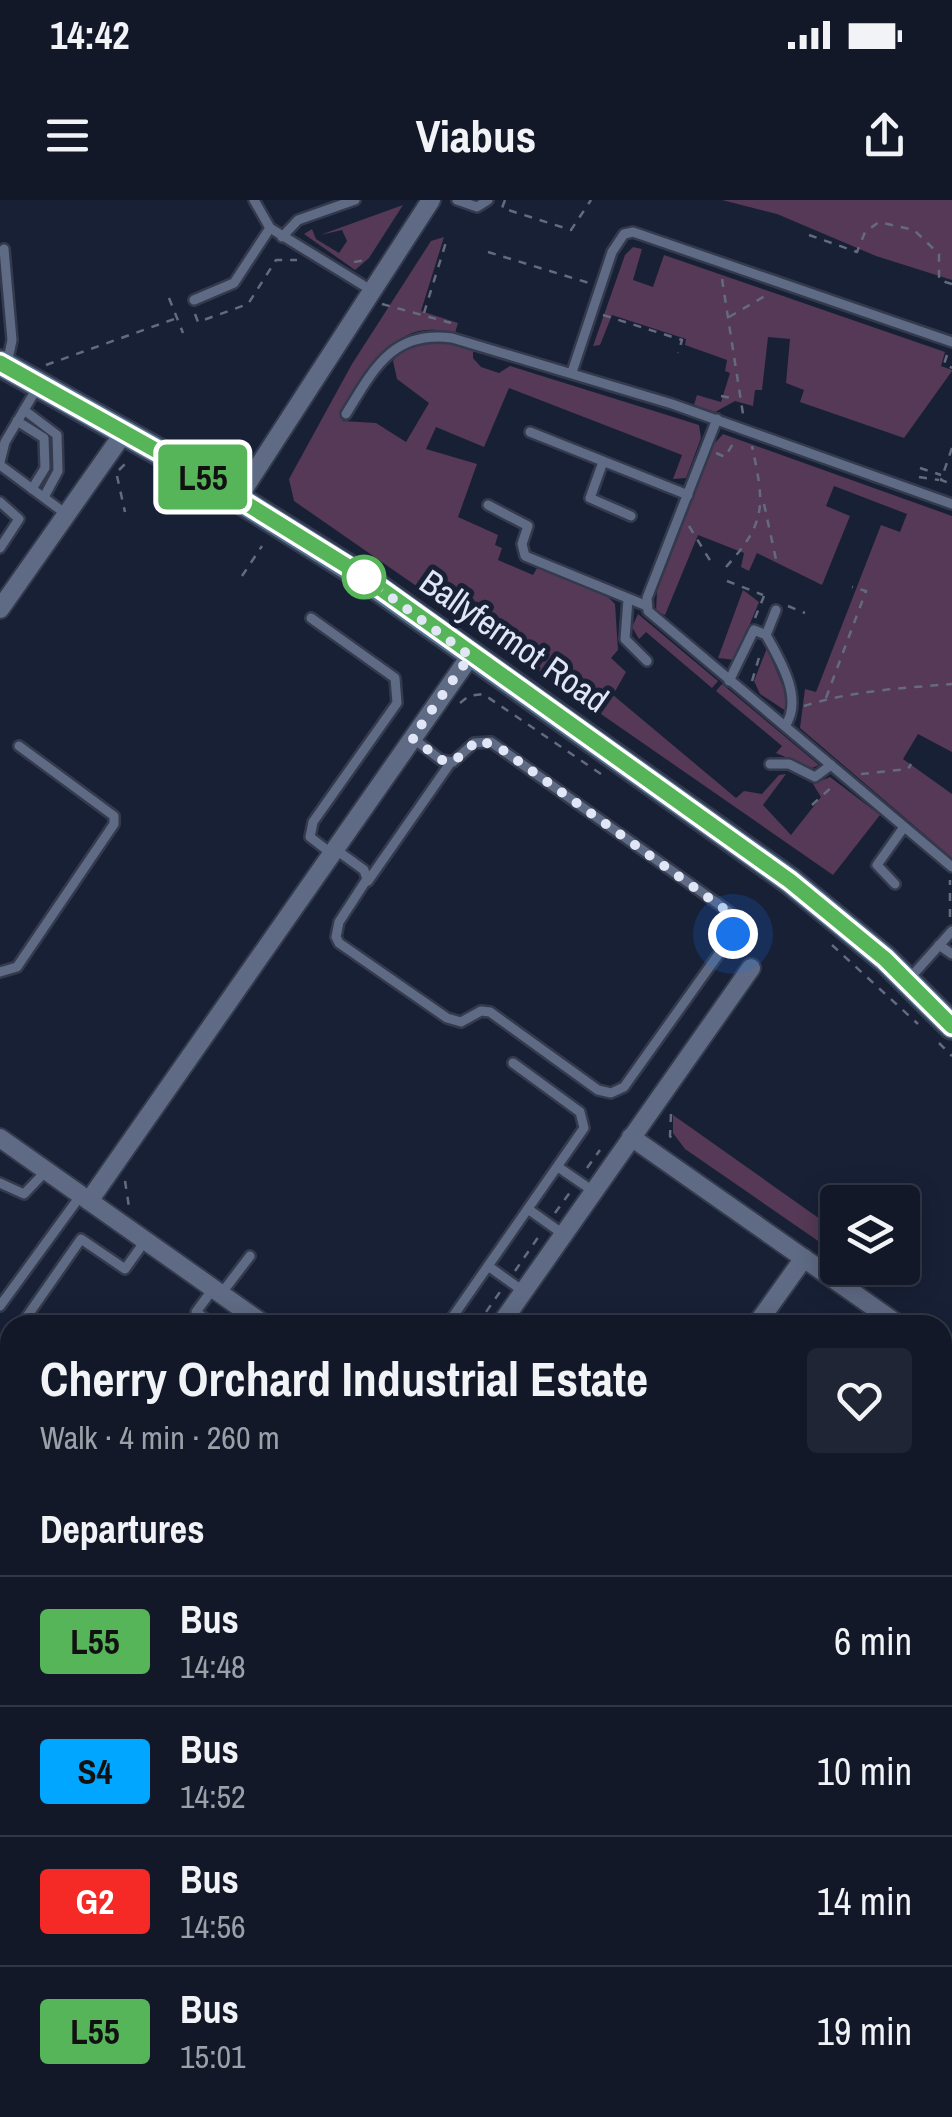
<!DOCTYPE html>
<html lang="en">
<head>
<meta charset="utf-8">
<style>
	:root { --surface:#121828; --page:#1f2534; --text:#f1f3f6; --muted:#9ca0a8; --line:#313745 }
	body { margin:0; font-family:"Archivo Narrow",sans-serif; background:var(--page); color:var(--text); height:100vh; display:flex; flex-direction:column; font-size:38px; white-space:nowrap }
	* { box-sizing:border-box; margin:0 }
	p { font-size:32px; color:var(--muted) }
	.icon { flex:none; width:55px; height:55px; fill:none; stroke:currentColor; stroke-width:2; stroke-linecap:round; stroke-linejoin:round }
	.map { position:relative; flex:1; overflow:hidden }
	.side { position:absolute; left:0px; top:1115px; width:952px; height:802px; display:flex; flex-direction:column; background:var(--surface); border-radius:30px 30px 0 0; box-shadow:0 5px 25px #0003,0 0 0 2px var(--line) }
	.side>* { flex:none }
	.badge { padding:0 20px; border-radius:8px; font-size:35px; line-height:65px }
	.fabs { position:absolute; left:820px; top:985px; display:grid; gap:20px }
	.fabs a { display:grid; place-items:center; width:100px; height:100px; border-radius:10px; background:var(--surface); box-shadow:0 5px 25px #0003,0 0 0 2px var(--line); font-size:50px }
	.you { position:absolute; width:50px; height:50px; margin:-25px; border:8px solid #fff; border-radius:50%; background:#1a73e8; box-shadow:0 0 0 15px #1a73e833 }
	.map>.badge { position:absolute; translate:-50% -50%; box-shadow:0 0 0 5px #fff }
	h2 { padding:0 40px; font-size:38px; line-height:90px }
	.round { display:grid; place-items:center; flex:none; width:105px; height:105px; border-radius:10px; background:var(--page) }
	.summary { display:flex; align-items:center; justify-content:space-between; height:170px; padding:0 40px }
	h1 { font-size:48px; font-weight:700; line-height:75px }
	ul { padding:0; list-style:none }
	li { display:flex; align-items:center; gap:30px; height:130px; padding:0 40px; border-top:2px solid var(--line) }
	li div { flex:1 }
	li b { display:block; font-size:38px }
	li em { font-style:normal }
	li .badge { min-width:110px; font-weight:700; text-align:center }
	.status { display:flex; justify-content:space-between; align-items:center; height:70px; padding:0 50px; background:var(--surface); direction:ltr }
	.status svg { height:28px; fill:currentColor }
	header { display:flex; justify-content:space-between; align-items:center; height:130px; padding:0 40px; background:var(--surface); font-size:45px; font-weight:700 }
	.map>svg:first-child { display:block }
	.green { fill:#553956 }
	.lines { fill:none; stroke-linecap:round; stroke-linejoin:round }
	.lane-casing { stroke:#343a4d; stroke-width:14 }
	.street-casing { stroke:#343a4d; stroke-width:22 }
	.secondary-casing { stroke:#343a4d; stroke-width:30 }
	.path { stroke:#646b7e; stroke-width:2.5; stroke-dasharray:8 8; stroke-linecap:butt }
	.lane { stroke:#5f6a84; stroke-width:9 }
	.street { stroke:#5f6a84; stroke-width:18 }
	.secondary { stroke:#557393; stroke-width:25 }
	.line-casing { stroke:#fff; stroke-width:22 }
	.line { stroke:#56b559; stroke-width:15 }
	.walk { stroke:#e0e6f5; stroke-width:10; stroke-dasharray:0 18 }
	.stop-dot { fill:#fff; stroke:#56b559; stroke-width:5 }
	.labels { text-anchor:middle; stroke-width:10; stroke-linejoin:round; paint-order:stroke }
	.street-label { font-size:35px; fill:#e0e6f5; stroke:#182036 }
</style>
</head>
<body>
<div class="status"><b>14:42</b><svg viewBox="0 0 49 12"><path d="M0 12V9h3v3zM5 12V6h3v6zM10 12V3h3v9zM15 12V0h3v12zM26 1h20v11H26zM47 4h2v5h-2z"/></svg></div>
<header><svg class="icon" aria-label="menu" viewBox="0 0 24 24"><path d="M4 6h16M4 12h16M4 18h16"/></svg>Viabus<svg class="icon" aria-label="share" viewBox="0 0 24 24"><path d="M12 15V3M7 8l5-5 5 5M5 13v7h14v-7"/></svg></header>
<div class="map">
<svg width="952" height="1917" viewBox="0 0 952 1917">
	<rect width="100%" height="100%" fill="#182036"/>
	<g class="green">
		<path d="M722,0h230v80l-76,-24 -99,-42z"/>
		<path d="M403,5l-34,53 -14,12 -51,-36 8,-5 4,10 23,14 8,-12 -5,-11 -22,5z"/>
		<path d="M444,37l-23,74 37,12 -3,10c-13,-3 -26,-5 -40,-1 -25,7 -76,63 -72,89l33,2 30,19 23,-39 -32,-24 -4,-18c19,-28 52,-18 80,-14v11l8,9 18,6 11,-7 189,59 2,13 -15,40 -13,1 9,-24 -173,-67 -25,59 -48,-20 -10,22 51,15 -19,53 40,18 -3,10 7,3 -4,12 35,15 4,-7 67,25 11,11 3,46 -7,8 15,14 -13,23 123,103 8,-7 18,3 17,-19 7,-1 -23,31 28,30 30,-38 -8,-13 17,-7 50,38 -47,60 -539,-374 -5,-22 63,-115 79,-123z"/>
		<path d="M633,47l9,2 -9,31 20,7 11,-32 281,97 -4,14 11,4v1l-48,67 -104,-36 4,-12 -18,-7 4,-44 -22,-2 -6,53h-7l-2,16 -18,-5 -20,11 -21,-7 3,-10 24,7 9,-29 -5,-2 2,-11 -42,-15 1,-6 -74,-24 -12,30 -7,1 32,-91z"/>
		<path d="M723,234l229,82v236l-34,-18 -15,25 49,35v64l-152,-130 5,-39 11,3 65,-167 19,7 7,-18 -73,-28 -8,20 24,10 -28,69 -65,-32 -8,18 -8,-4 3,-14 -46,-18 -33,80 -9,-4 1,-20 57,-147z"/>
		<path d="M743,390l16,12 -24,58 -17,-2z"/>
		<path d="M638,414l80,67 -6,7 -66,-56 -7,7 -7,-12z"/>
		<path d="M767,448l20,48 -1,15 -26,-17 -6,-13z"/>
		<path d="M722,484l97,81 -7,3 -36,-15 6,-7 -66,-55z"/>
		<path d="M673,915l164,116v23l-152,-105 -12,-16z"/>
		<path d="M10,1265v424l-10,14v-424z"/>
	</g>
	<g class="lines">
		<defs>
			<g id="lane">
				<path d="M254,0l16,28 101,62"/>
				<path d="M457,0l20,7 11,-7"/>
				<path d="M282,37l16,-17 57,-20"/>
				<path d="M4,49l8,91 -5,24"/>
				<path d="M194,100l40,-17 36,-55"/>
				<path d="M572,172l40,-120 12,-18 9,-2 319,110"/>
				<path d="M24,210l33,25 1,36 -14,26"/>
				<path d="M346,214c28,-46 47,-84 106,-76l220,66 280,100"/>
				<path d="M717,219l-70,179 1,13 304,256"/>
				<path d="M17,221l27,17 1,30 -13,21"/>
				<path d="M530,232l158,63"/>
				<path d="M0,262l5,-20 32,-54"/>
				<path d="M603,262l-13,36 41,18"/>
				<path d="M0,265l66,49"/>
				<path d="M0,302l19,17 -19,29"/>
				<path d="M488,305l40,21 -6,18 3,12 122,50"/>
				<path d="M628,399l-3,40 22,22"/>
				<path d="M311,418l84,60 2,25 -84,119 -3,15 22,17"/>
				<path d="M766,435l10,-25"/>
				<path d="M729,481l25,-51 12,5c14,25 38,64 19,91"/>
				<path d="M770,564h19l26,13 16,-12"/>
				<path d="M335,649l29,21 3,9 -28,43 -3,15 3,6 108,75 14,4 20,-11 9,1 108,78 13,3 13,-6 109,-153 -2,-21 -240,-171 -17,1 -21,19 -12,-2 -27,-21"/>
				<path d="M368,681l83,-119"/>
				<path d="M895,684l-18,-19 27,-38"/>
				<path d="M939,745l13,9"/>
				<path d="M0,772l17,-5 97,-143v-8l-95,-70"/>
				<path d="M910,778l42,-47"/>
				<path d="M558,967l35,24"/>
				<path d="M0,983l24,11 22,-23"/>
				<path d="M528,1009l35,25"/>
				<path d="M488,1066l35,25"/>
				<path d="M213,1089l-17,23 18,13"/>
				<path d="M221,1094l29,-38"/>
				<path d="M0,1106l81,-111"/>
				<path d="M21,1125l60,-86 44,30 20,-28"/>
				<path d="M447,1125l137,-197 -4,-16 -67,-49"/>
				<path d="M0,1156l10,-15"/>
				<path d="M0,1160l10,8"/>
			</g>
			<g id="street">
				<path d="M238,298l193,-298"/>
				<path d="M0,409l123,-175"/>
				<path d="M631,937l268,188"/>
				<path d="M0,938l265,187"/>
				<path d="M89,1001l382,-546"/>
				<path d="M500,1125l251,-357"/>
				<path d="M756,1125l48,-67"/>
				<path d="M942,1158l10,15"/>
				<path d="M942,1223l10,-16"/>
				<path d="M942,1601l10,7"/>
				<path d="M0,1733l10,6"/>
				<path d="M0,1770l10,-16"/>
				<path d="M942,1830l10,13"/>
				<path d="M291,1908l13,9"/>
			</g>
			<g id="secondary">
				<path d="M0,163l202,113 161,101 427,304 95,78 67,67"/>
				<path d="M942,1691l10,-8"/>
				<path d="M664,1917l8,-9"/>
			</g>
		</defs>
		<use href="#lane" class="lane-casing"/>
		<use href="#street" class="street-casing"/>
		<use href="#secondary" class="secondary-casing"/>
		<g class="path">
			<path d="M505,0l-3,8 69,22 20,-30"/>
			<path d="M809,35l48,17 8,-20 14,-10 35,8 25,24v26l13,4"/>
			<path d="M488,52l101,31"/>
			<path d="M354,62l13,-2"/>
			<path d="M722,79l21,135"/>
			<path d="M169,98l14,35"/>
			<path d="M382,104l69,19"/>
			<path d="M424,113l23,-74"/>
			<path d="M195,114l3,8 50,-18 28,-44h21"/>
			<path d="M603,115l79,25 -4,13"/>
			<path d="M729,117l41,-24"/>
			<path d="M947,155l-3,9 8,4"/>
			<path d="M46,165l131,-47"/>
			<path d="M721,196l15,3"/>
			<path d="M952,248l-11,32 11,4"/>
			<path d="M716,253l9,4 9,-15"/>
			<path d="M228,266l15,-9"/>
			<path d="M920,268l21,7"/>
			<path d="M119,270l8,-8"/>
			<path d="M117,276l8,36"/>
			<path d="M919,277l20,3"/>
			<path d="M764,304l13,60"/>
			<path d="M689,326l22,36"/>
			<path d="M726,367c42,-46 38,-64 26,-121"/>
			<path d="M242,376l20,-30"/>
			<path d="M727,381l36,14"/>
			<path d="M788,406l17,7"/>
			<path d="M755,418l9,-22"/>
			<path d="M752,481l9,-30"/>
			<path d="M826,498l40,-107 -14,-4"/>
			<path d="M460,503l9,-7 14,-2 121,82"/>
			<path d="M804,506c45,-15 100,-18 148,-22"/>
			<path d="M861,574l47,-5 3,-5"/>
			<path d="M812,605l23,-21"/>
			<path d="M950,717v-37"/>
			<path d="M832,745l86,79"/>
			<path d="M939,843l13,13"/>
			<path d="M671,914l-1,22 5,8"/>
			<path d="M587,968l13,-18"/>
			<path d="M125,981l4,26"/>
			<path d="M555,1013l16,-22"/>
			<path d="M515,1071l24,-35"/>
			<path d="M914,1115l15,10"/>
			<path d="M281,1117l12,8"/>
			<path d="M477,1125l25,-36"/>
			<path d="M942,1255l10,-13"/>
		</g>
		<use href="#lane" class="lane"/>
		<use href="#street" class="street"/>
		<use href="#secondary" class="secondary"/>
	</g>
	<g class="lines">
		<defs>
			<path id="line" d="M0,163l202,113 161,100 427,305 95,78 67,67"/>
		</defs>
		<use href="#line" class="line-casing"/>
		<use href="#line" class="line"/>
		<path class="walk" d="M364,377l106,79 -58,82 30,22 11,2 25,-22 22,8 231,166 2,20"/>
	</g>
	<circle class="stop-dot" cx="364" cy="377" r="20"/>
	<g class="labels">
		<g class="street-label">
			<text transform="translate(514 441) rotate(35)" y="12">Ballyfermot Road</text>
		</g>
	</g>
</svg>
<div class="fabs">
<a><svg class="icon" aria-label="layers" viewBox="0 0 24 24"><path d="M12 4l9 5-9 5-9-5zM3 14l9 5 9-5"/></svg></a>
</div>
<div class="you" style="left:733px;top:734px"></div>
<b class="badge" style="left:203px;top:277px;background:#56b559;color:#111">L55</b>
<section class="side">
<div class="summary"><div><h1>Cherry Orchard Industrial Estate</h1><p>Walk · 4 min · 260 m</p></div><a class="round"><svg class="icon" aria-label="heart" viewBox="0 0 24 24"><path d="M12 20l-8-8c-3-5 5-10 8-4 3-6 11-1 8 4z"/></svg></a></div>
<h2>Departures</h2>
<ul>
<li><span class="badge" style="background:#56b559;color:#111">L55</span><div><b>Bus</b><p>14:48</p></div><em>6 min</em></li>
<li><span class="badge" style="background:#00a6ff;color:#111">S4</span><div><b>Bus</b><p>14:52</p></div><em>10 min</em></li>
<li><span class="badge" style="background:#f52a26;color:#fff">G2</span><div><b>Bus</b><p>14:56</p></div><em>14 min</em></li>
<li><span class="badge" style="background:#56b559;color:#111">L55</span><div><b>Bus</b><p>15:01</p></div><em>19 min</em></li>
</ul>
</section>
</div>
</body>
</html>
